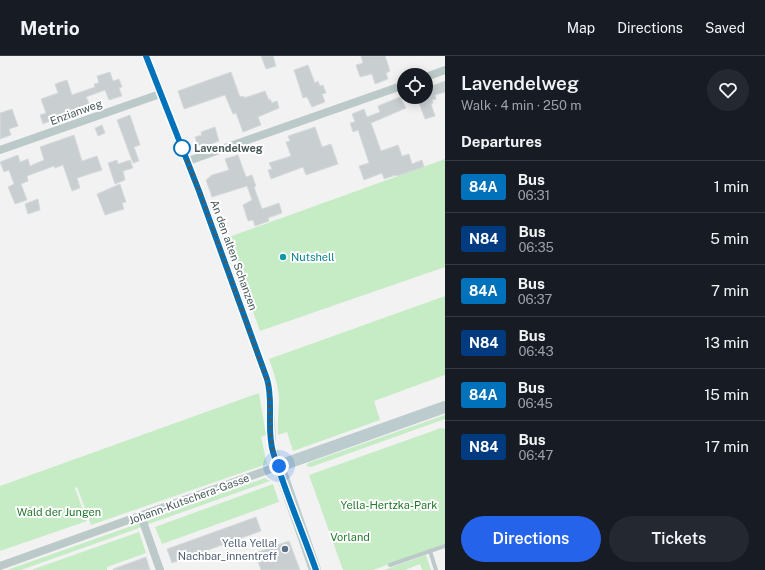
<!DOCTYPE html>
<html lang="en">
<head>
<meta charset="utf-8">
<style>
	:root { --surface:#171b24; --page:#242831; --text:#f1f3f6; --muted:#9ea1a6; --line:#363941; --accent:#2563eb }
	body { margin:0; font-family:"Public Sans",sans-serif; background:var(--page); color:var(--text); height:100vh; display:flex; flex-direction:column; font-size:15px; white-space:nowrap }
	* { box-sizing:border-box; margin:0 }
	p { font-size:13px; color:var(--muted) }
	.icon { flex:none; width:22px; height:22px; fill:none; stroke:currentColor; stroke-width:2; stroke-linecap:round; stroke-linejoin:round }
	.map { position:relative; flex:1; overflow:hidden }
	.panel { display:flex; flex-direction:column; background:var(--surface); width:320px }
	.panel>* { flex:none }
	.badge { padding:0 8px; border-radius:3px; font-size:14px; line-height:26px }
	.buttons { position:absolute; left:397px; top:12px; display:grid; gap:8px }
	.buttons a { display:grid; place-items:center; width:36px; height:36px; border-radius:50%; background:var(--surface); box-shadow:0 2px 10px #0003; font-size:20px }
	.you { position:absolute; width:20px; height:20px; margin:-10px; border:3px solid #fff; border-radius:50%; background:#1a73e8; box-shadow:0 0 0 6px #1a73e833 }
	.map>.badge { position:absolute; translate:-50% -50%; box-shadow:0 0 0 2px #fff }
	h2 { padding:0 16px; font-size:15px; line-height:36px }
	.round { display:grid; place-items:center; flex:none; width:42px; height:42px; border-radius:21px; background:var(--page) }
	.overview { display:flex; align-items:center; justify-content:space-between; height:68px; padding:0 16px }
	h1 { font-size:19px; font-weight:600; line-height:30px }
	.action { display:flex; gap:8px; margin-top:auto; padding:8px 16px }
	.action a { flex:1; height:46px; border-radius:24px; background:var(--accent); color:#fff; font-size:16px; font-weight:600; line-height:46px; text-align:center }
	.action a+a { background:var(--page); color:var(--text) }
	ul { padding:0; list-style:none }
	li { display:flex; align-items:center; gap:12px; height:52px; padding:0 16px; border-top:1px solid var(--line) }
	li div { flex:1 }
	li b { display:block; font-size:15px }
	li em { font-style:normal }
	li .badge { min-width:44px; font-weight:700; text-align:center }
	header { display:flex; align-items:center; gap:24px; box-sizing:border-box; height:56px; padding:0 20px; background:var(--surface); border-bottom:1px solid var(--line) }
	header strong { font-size:19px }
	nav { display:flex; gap:22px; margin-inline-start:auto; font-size:14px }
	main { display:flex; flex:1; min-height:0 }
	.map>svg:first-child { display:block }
	.green { fill:#c6ecc5 }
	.building { fill:#c9cfd0; stroke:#d6dadc }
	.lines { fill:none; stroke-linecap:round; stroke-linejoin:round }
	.lane { stroke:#bcc9c9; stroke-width:4 }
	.street { stroke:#bcc9c9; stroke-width:8 }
	.secondary { stroke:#bcccce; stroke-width:12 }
	.line-casing { stroke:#fff; stroke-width:9 }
	.line { stroke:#0072bc; stroke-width:6 }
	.walk { stroke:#4b5c5d; stroke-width:4; stroke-dasharray:0 7.2 }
	.stop-dot { fill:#fff; stroke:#0072bc; stroke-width:2 }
	.culture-dot { fill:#0f9aa8; stroke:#fff; stroke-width:1.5 }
	.service-dot { fill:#5c6f8a; stroke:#fff; stroke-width:1.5 }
	.labels { text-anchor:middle; stroke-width:4; stroke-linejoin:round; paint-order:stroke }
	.street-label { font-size:11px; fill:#4b5c5d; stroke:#fff }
	.stop-label { font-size:11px; font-weight:bold; fill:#4b5c5d; stroke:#fff; text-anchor:start }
	.culture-label { font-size:11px; fill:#0d838f; stroke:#fff; text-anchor:start }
	.park-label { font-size:11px; fill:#21792a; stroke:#fff }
	.service-label { font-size:11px; fill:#4e5e75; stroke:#fff; text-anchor:end }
</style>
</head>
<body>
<header>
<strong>Metrio</strong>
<nav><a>Map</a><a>Directions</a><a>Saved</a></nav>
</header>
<main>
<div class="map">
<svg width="445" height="514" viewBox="0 0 445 514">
	<rect width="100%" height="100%" fill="#f3f2f2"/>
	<g class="green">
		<path d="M445,103v108l-185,64 -34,-93z"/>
		<path d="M445,240v79l-71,26 6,19 -87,31 -6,-19 -9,3c-1,-13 1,-25 1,-38 -1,-13 -6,-26 -10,-38z"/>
		<path d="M259,337l7,42 -5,2 6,27 -176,61 -14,-38 -2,1 12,33 -87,30v-65z"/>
		<path d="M445,359v4l-134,48 -5,-1 2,-3z"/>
		<path d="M441,372l4,1v115l-72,26h-30l-34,-95z"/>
		<path d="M265,422l5,3 -124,44 -2,-4z"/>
		<path d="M273,428l6,18 -117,42 -7,-17z"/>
		<path d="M140,467l2,4 -121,43h-14z"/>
		<path d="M139,476l7,21 -39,14v3h-76z"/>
		<path d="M426,499l5,15h-9l-2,-6 -15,6h-21z"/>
	</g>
	<g class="building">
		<path d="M261,0h12l3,10 -10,3z"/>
		<path d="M361,0h24l5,15 -4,2 2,6 -13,5 -3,-10 -12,3 -4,-12 7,-2z"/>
		<path d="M308,9l7,18 3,-2 2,5 3,-1 3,8 -4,1 3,8 -13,5 -5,-10 -4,1 -9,-28z"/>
		<path d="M110,16l3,9 6,-2 3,8 -3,1 3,8 -13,4 -4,-10 -19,7 4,8 -47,19 -3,-9 6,-2 -5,-14 17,-6 -3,-9 12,-4 5,15 23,-8 -1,-3 5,-1 -2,-7z"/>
		<path d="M231,16l9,25 4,-1v2l21,-7 4,9 1,-1 2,4 5,-2 2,7 -21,9 3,8 -18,7 -7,-19 -3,1 -8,-19 -41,14 -6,-18z"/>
		<path d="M445,25v11l-10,3 1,4 -4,1 1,3 -2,1 4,12 -10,3 -8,-22h9v-9z"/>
		<path d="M400,41l6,11 -35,15 10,28 17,-6 4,11 7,-2 3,10 10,-4 2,7 -27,9 -1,-1 -12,4 -2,-6 -18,7 -5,-14 10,-3 -11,-33 -5,2 -3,-9 5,-1 -3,-8 12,-5 3,8 13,-5 -2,-6z"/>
		<path d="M12,53l6,17 -9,3 2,6 -11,4v-26z"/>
		<path d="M130,59l10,30 -6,2 5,14 -6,2 -16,-43z"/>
		<path d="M102,69l3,8 -7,3 -3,-8z"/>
		<path d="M215,71l4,14 -13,5 -1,-3 -7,3 -3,-9 7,-2 -1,-3z"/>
		<path d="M315,71l7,20 9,-3 7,20 -32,11 -3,-8 -32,12 -3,-9 4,-1 -3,-6 22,-7 -5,-14 4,-1 -2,-5z"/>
		<path d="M74,79l8,26 15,-5 5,14 -25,8 3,10 -8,3 -9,-26 -8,3 -1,-2 -27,10 1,5 -7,3 6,16 -12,4 -7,-17 6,-3 -5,-14 -5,2 -4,-10 18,-7 2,7 8,-3 2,7 14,-6 -4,-13z"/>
		<path d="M238,99l8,22 6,-2 4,11 -2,1 8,22 17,-6 3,10 -14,5 1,3 -14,5 -2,-6 -5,1 -5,-16 9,-5 -5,-14 -35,11 -6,-17 6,-5 17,-5 -4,-11z"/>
		<path d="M117,104l1,4 12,-4 3,8 -10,3 2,9 -10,4 -7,-21z"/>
		<path d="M120,128l6,18 -4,1 2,6 -19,6 -8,-21z"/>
		<path d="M38,143l2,11 -12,4 -3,-10z"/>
		<path d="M256,461l5,14 -89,32 -5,-14z"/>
		<path d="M289,485l11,29h-39l-6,-17z"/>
		<path d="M146,501l4,13h-37v-1z"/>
	</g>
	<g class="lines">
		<g class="lane">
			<path d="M430,495l6,19"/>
			<path d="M390,509l55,-19"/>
		</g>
		<g class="street">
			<path d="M426,21l19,-7"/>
			<path d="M0,94l160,-56"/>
			<path d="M188,105l216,-76"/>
			<path d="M141,460l19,54"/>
			<path d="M0,510l279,-100 -7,-19 -2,-51 -3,-17 -65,-181 -56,-142"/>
		</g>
		<path class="secondary" d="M315,514l-36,-104 166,-59"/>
	</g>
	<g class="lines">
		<defs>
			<path id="line" d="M146,0l53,135 68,188c7,23 -1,49 6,73 12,39 29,79 43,118"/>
		</defs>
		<use href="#line" class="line-casing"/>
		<use href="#line" class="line"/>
		<path class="walk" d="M182,92l20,50 67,188 2,52 2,14 6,14"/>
	</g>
	<circle class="stop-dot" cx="182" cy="92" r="8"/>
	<circle class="culture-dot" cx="283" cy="201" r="4"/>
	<circle class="service-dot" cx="285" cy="493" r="4"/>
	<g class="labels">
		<g class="street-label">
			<text transform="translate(76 56) rotate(-20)" y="4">Enzianweg</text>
			<text transform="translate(234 199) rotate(70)" y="4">An den alten Schanzen</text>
			<text transform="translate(189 443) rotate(-20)" y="4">Johann-Kutschera-Gasse</text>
		</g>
		<g class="stop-label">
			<text x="194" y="96">Lavendelweg</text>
		</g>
		<g class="culture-label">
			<text x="291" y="205">Nutshell</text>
		</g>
		<g class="park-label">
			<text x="389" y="453">Yella-Hertzka-Park</text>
			<text x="59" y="460">Wald der Jungen</text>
			<text x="350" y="485">Vorland</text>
		</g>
		<g class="service-label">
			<text x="277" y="491">Yella Yella!<tspan x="277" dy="13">Nachbar_innentreff</tspan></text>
		</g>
	</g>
</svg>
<div class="buttons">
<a><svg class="icon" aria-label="locate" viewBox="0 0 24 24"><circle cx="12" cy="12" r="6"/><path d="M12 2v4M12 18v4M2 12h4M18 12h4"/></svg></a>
</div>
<div class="you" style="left:279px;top:410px"></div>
</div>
<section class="panel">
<div class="overview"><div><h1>Lavendelweg</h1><p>Walk · 4 min · 250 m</p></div><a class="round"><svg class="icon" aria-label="heart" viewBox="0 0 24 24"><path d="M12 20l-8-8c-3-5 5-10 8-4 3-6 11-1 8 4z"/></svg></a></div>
<h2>Departures</h2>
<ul>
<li><span class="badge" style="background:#0072bc;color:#fff">84A</span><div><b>Bus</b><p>06:31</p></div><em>1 min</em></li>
<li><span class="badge" style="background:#003b80;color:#fff">N84</span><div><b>Bus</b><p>06:35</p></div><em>5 min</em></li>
<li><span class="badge" style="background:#0072bc;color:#fff">84A</span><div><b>Bus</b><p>06:37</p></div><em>7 min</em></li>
<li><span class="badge" style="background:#003b80;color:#fff">N84</span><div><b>Bus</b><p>06:43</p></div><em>13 min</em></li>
<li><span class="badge" style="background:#0072bc;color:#fff">84A</span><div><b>Bus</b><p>06:45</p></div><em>15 min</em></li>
<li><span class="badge" style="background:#003b80;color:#fff">N84</span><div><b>Bus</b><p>06:47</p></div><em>17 min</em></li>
</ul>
<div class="action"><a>Directions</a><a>Tickets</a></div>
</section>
</main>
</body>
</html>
